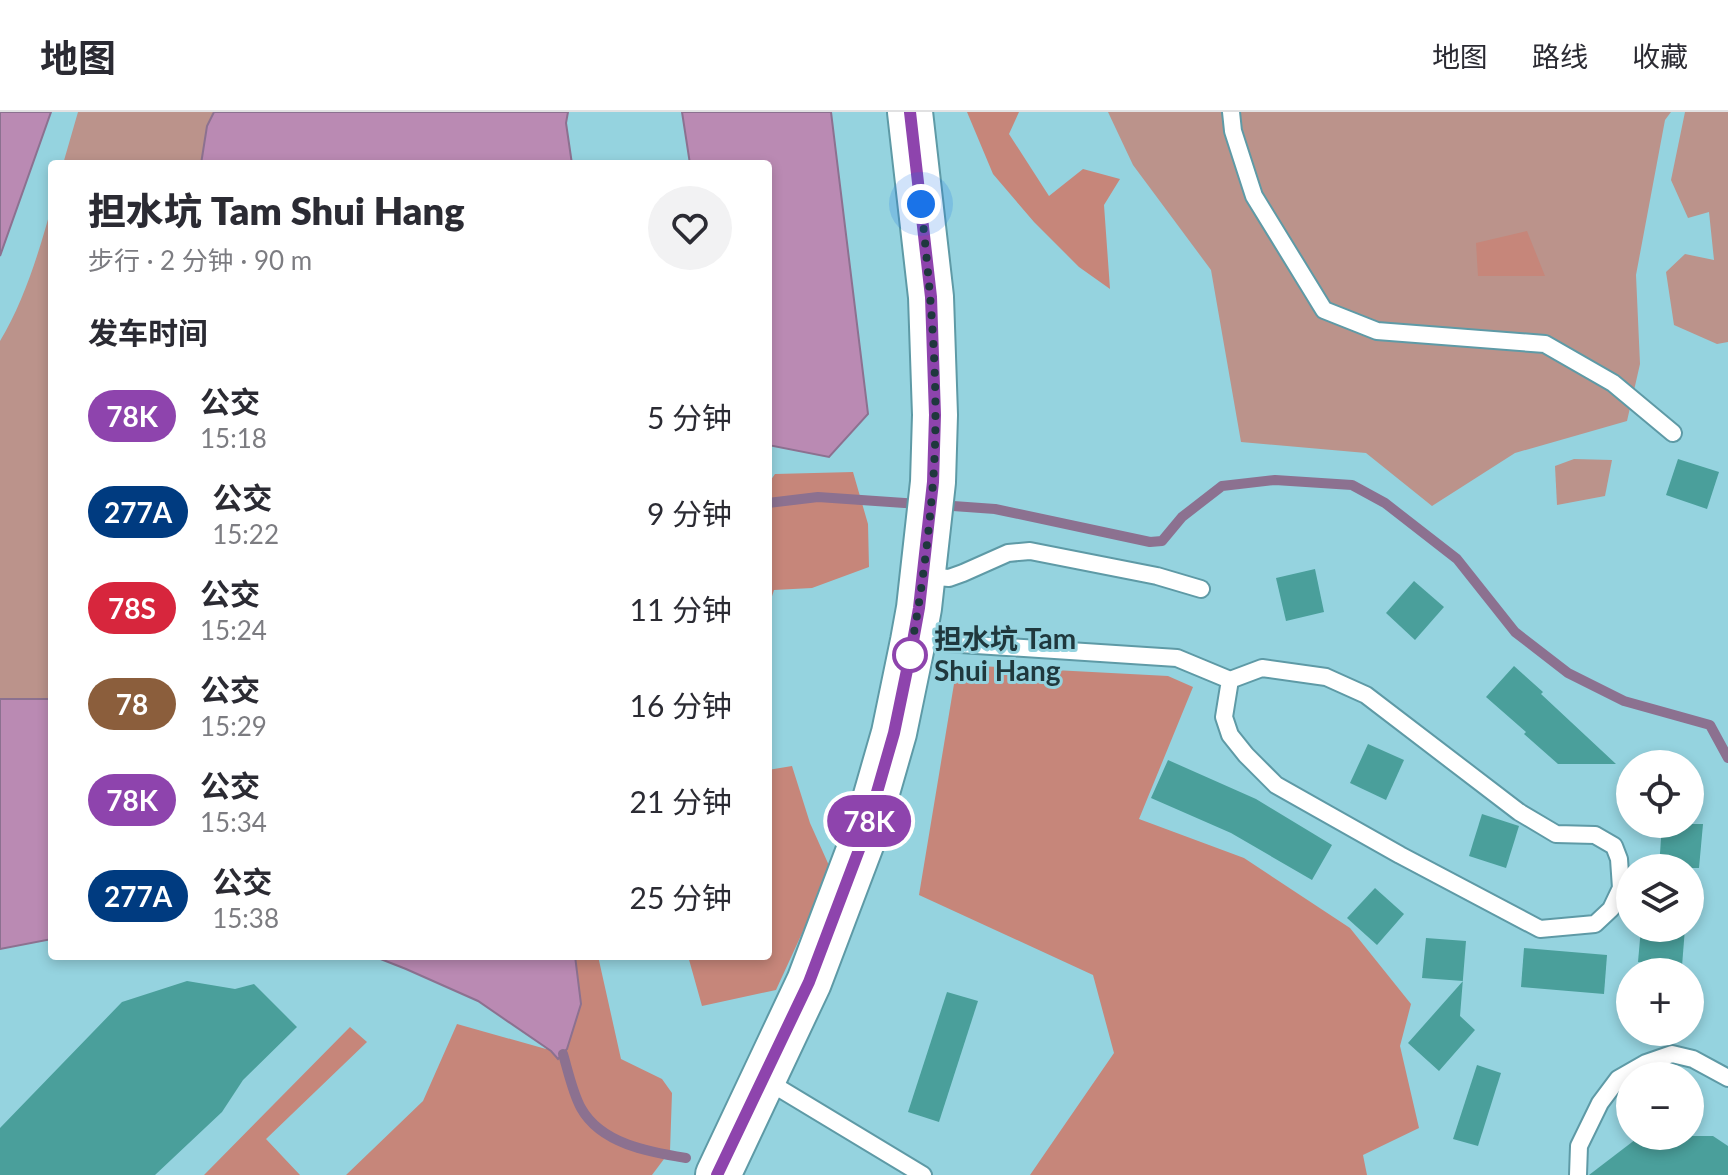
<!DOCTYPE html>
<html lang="zh">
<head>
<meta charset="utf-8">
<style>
	:root { --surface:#fff; --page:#f2f2f3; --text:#2b2b33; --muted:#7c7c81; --line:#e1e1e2 }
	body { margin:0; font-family:Lato,"Noto Sans SC",sans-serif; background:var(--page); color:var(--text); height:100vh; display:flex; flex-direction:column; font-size:30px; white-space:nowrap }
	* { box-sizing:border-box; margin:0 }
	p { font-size:26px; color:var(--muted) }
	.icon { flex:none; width:44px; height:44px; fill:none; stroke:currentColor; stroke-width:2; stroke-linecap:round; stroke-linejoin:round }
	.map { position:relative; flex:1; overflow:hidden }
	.panel { position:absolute; left:48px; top:48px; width:724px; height:800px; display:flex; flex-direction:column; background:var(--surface); border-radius:8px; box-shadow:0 4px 12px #0003 }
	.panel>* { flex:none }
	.badge { padding:0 16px; border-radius:26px; font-size:28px; line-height:52px }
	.buttons { position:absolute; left:1616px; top:638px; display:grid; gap:16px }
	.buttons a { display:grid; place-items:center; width:88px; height:88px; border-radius:50%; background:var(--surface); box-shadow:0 4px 12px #0003; font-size:40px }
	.you { position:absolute; width:40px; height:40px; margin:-20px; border:6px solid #fff; border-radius:50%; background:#1a73e8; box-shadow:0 0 0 12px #1a73e833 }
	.map>.badge { position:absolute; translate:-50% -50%; box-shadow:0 0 0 4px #fff }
	h2 { padding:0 40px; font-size:30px; line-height:72px }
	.round { display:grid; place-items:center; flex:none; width:84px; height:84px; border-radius:42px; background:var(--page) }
	.overview { display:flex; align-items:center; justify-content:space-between; height:136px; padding:0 40px }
	h1 { font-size:38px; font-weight:800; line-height:60px }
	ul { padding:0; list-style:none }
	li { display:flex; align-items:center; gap:24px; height:96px; padding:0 40px }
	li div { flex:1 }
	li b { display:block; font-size:30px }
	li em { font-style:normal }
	li .badge { min-width:88px; font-weight:700; text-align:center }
	header { display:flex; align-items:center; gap:48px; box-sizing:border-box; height:112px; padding:0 40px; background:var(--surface); border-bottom:2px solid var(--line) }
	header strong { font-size:38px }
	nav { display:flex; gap:44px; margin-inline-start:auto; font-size:28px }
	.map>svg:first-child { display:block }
	.green { fill:#bb938b }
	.forest { fill:#c6867a }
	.water { fill:#ba8ab3; stroke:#8c7190; stroke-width:2 }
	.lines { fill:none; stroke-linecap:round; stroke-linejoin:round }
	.stream { stroke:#8c7190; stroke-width:10 }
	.building { fill:#4a9f9b }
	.service-casing { stroke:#5e9aa6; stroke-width:20 }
	.secondary-casing { stroke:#5e9aa6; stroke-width:48 }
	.service { stroke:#fff; stroke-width:16 }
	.secondary { stroke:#fff; stroke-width:44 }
	.line-casing { stroke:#fff; stroke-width:18 }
	.line { stroke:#8e44ad; stroke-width:12 }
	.walk { stroke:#1f383d; stroke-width:8; stroke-dasharray:0 14.4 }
	.stop-dot { fill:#fff; stroke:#8e44ad; stroke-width:4 }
	.labels { text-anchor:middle; stroke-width:6; stroke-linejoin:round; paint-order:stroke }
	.stop-label { font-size:28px; font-weight:bold; fill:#1f383d; stroke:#95d3df; text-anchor:start }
</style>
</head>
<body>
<header>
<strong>地图</strong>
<nav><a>地图</a><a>路线</a><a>收藏</a></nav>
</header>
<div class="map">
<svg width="1728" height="1063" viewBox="0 0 1728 1063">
	<rect width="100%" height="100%" fill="#95d3df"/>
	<g class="green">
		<path d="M78,0h136l-3,6 -8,46h-140z"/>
		<path d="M1108,0h563l-6,8 -29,155 4,89 -13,57 -112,32 -83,53 -66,-53 -125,-11 -30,-172 -78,-105z"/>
		<path d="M1685,0h43v230l-11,2 -43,-19 -8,-53 19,-18 29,6 -5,-48 -21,6 -17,-38z"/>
		<path d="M52,93v513l-52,15v-392c24,-39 40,-92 52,-136z"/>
		<path d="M1574,347l38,1 -7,36 -48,9 -2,-39z"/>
	</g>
	<g class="forest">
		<path d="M967,0h52l-10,22 40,62 34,-27 37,10 -16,26 6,84 -31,-22 -45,-45 -41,-48z"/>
		<path d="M1527,119l18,45h-67l-2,-33z"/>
		<path d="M853,360l15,52 1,43 -57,21 -38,2 -6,19v-125l7,-10z"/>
		<path d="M979,554l189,10 25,11 -54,132 105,39 106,70 61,76 -11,42 19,82 -56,27 4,20h-337l84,-122 -21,-78 -174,-80 35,-211z"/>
		<path d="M792,654l18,57 21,47 -55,120 -74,16 -14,-50h80v-186z"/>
		<path d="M548,844h50l23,103 41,20 10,14 -2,58 -18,24h-306l77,-74 34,-77 89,25 13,-49z"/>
		<path d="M350,915l17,15 -101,97 34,36h-96z"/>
	</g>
	<g class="water">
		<path d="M0,0h51l-51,144z"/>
		<path d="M214,0h354l-2,11 6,41h-371l6,-38z"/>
		<path d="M682,0h149l37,302 -39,43 -61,-12v-281h-78z"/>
		<path d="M0,587h52v240l-52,10z"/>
		<path d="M373,844h202l6,48 -14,45 -9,10 -7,-8 -73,-50 -72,-32z"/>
	</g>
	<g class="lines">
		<g class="stream">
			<path d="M768,391l50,-6 101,7"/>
			<path d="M939,393l56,4 155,33 12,-1 20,-24 40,-31 53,-6 77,5 33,18 72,56 58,73 53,41 56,28 86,24 18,33"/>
			<path d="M563,942c5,17 10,40 18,54 20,36 68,44 105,50"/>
		</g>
	</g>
	<g class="building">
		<path d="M1678,347l41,13 -12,37 -41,-14z"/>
		<path d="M1315,457l9,43 -38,9 -10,-43z"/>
		<path d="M1414,469l30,26 -29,33 -29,-27z"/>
		<path d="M1514,554l29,26 -2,2 75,70h-58l-34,-30 2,-2 -40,-35z"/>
		<path d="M1368,632l36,16 -18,40 -36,-17z"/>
		<path d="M1168,648l88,39 76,46 -20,35 -81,-47 -80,-35z"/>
		<path d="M1482,702l37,12 -13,42 -37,-12z"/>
		<path d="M1662,712h41l-4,44h-40z"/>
		<path d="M1375,776l29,26 -27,31 -30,-27z"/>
		<path d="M1641,816h44l-3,38 -44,-4z"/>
		<path d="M1426,826l40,3 -6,75 15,14 -36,41 -31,-28 55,-62 -41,-3z"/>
		<path d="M1524,836l83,7 -3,39 -83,-7z"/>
		<path d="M187,869l48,8 19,-5 43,43 -54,53 -21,32 -67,63h-155v-47l122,-126z"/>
		<path d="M947,880l31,9 -39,121 -31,-10z"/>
		<path d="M1477,953l24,8 -23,73 -25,-7z"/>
		<path d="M1640,1024h73l15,10v29h-139z"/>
	</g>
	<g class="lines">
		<defs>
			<g id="service">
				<path d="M1231,0l2,19 21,65 70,114 53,21 168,13 68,39 60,50"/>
				<path d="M924,464l25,2 14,-5 45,-20 22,-2 127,25 44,13"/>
				<path d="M914,529l263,17 53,22 32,-12 64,9 40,18 153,117 37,22 39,1 19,11 5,13 2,29 -10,21 -16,15 -55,5 -140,-74 -124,-70 -30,-30 -16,-20 -6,-18 6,-37"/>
				<path d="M764,967l159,96"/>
				<path d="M1578,1063l1,-29 21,-43 18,-24 28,-16 26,-9 21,5 35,19"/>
			</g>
			<path id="secondary" d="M718,1063l91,-193 56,-148 29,-101 19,-92 6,-33 14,-126 2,-67 -4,-118 -21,-185"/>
		</defs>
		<use href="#service" class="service-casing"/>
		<use href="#secondary" class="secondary-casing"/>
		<use href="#service" class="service"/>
		<use href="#secondary" class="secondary"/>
	</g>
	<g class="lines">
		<defs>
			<path id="line" d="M717,1063l92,-193 56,-148 29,-101 19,-92 6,-33 14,-126 2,-67 -4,-118 -21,-185"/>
		</defs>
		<use href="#line" class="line-casing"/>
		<use href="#line" class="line"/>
		<path class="walk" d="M910,543l-2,9c12,-59 20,-120 25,-181 7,-92 -2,-187 -12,-279"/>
	</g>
	<circle class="stop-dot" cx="910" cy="543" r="16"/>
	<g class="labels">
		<g class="stop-label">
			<text x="934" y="537">担水坑 Tam<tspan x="934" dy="32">Shui Hang</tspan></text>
		</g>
	</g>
</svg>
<div class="buttons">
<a><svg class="icon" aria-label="locate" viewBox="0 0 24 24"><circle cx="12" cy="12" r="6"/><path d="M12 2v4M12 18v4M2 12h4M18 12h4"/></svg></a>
<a><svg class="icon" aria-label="layers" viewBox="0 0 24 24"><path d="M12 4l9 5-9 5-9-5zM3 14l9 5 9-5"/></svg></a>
<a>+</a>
<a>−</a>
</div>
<div class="you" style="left:921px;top:92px"></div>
<b class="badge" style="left:869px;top:709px;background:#8e44ad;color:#fff">78K</b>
<section class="panel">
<div class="overview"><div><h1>担水坑 Tam Shui Hang</h1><p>步行 · 2 分钟 · 90 m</p></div><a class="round"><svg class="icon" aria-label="heart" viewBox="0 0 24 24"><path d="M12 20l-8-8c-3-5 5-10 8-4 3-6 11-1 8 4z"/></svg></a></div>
<h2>发车时间</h2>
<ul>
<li><span class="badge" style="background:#8e44ad;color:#fff">78K</span><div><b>公交</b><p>15:18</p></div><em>5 分钟</em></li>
<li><span class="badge" style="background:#003b80;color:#fff">277A</span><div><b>公交</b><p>15:22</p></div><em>9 分钟</em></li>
<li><span class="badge" style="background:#d7263d;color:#fff">78S</span><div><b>公交</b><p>15:24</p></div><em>11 分钟</em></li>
<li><span class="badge" style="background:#8b5e3c;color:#fff">78</span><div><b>公交</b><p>15:29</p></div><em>16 分钟</em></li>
<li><span class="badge" style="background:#8e44ad;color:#fff">78K</span><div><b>公交</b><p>15:34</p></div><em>21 分钟</em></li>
<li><span class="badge" style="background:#003b80;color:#fff">277A</span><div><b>公交</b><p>15:38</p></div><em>25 分钟</em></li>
</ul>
</section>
</div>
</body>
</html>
